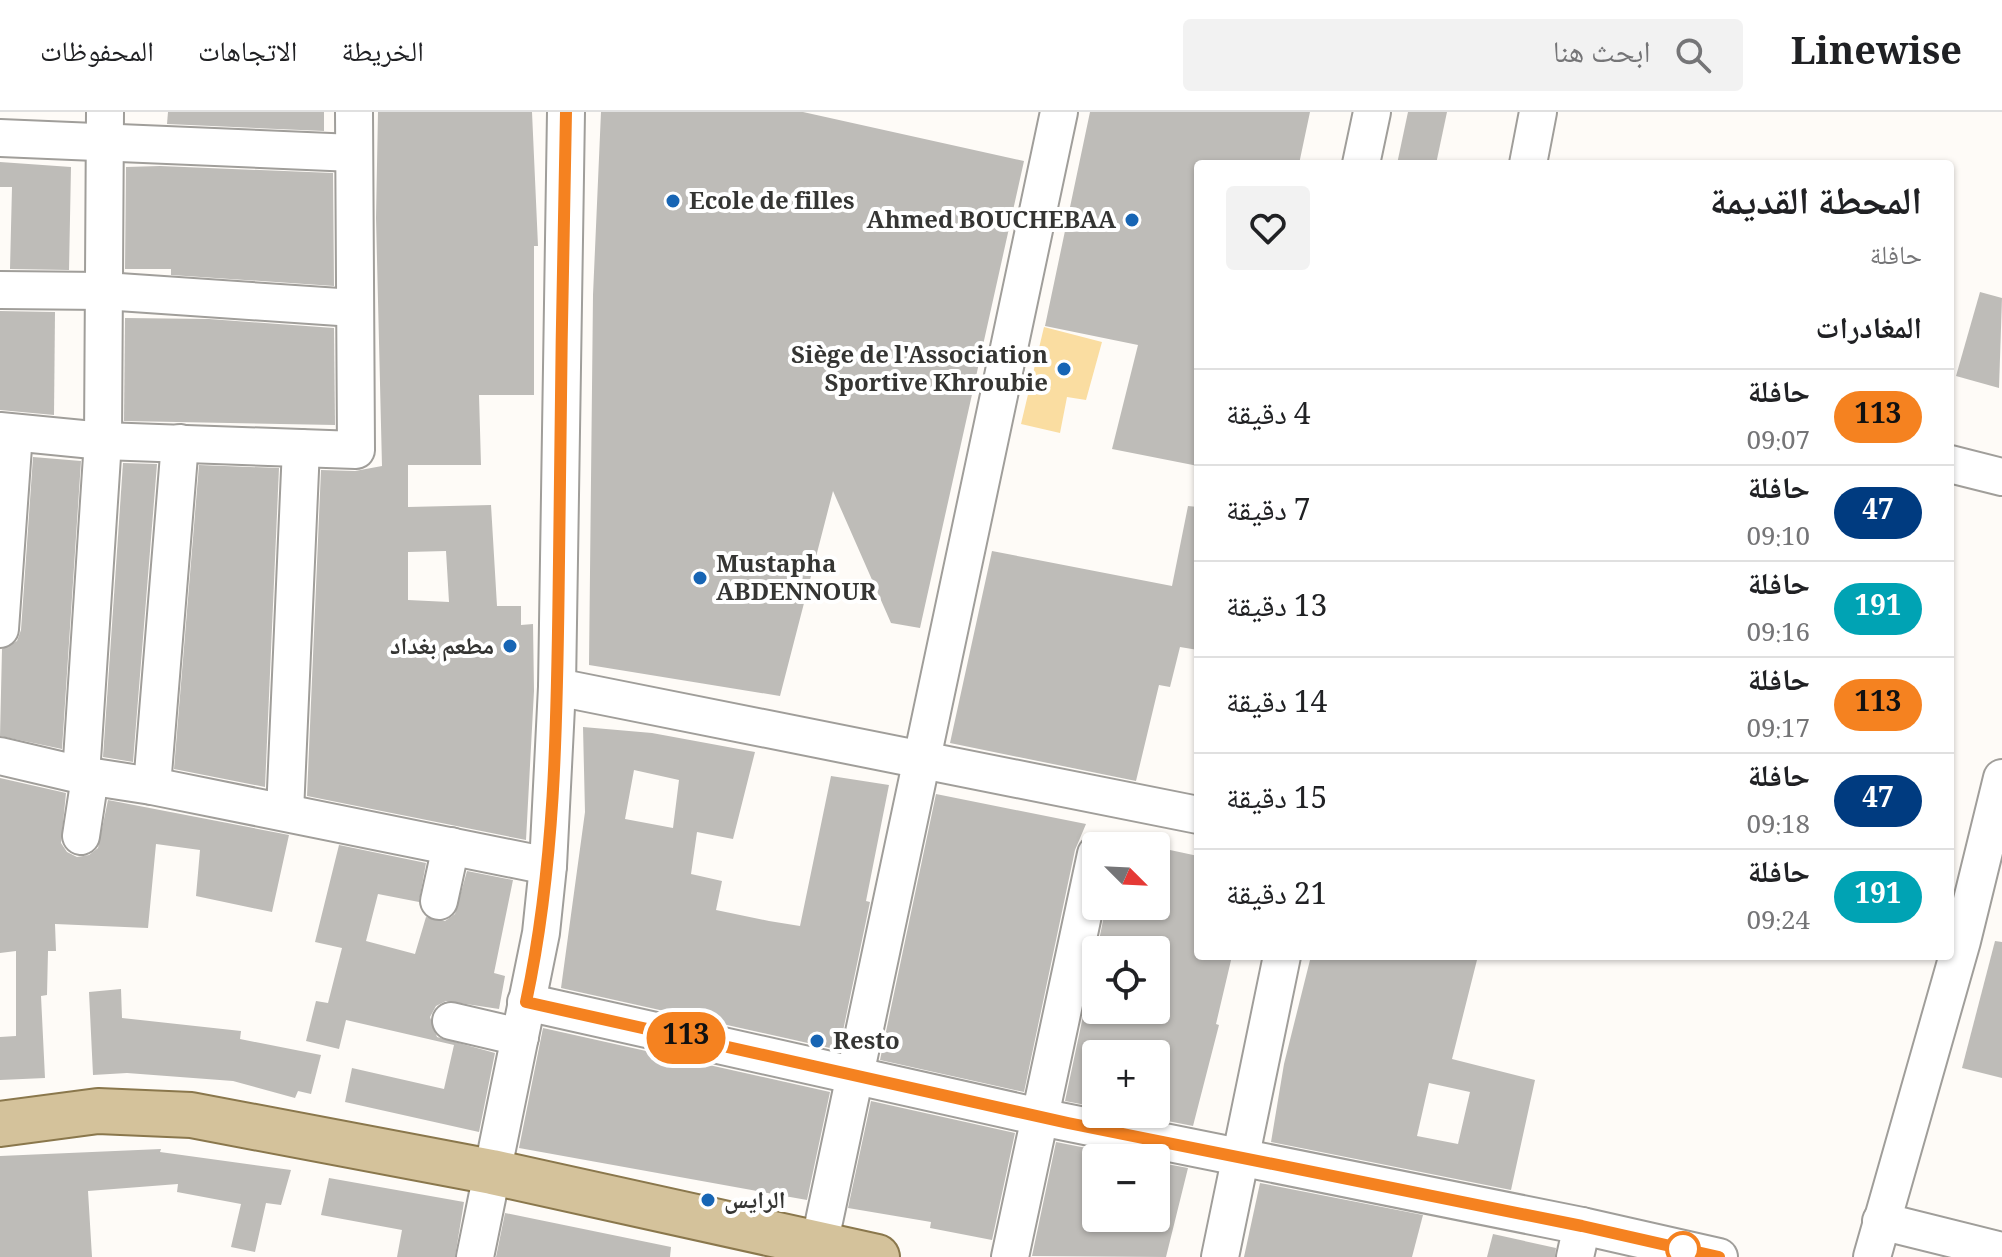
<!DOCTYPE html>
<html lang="ar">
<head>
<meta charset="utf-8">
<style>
	:root { --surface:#fff; --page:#f2f2f2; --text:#202124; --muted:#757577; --line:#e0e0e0 }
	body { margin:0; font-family:Georgia,"Noto Naskh Arabic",serif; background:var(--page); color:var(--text); direction:rtl; height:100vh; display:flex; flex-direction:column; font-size:30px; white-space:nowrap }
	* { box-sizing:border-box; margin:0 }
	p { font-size:26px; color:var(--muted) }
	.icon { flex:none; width:44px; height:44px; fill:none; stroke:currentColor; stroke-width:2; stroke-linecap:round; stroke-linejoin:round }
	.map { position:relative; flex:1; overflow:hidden; direction:ltr }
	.details { position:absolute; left:1194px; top:48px; width:760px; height:800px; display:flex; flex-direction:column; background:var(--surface); border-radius:8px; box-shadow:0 2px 6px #0004; direction:rtl }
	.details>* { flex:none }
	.badge { padding:0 16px; border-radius:26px; font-size:28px; line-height:52px }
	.needle { width:52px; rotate:114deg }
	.fabs { position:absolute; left:1082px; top:720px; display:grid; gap:16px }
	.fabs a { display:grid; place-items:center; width:88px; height:88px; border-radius:8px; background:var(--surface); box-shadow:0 2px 6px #0004; font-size:40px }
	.map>.badge { position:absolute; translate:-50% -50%; box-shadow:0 0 0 4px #fff }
	h2 { padding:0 32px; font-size:30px; line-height:72px }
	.round { display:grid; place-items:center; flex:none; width:84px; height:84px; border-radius:8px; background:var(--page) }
	.head { display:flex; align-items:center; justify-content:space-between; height:136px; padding:0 32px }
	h1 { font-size:38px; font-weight:700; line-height:60px }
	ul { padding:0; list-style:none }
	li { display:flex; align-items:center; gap:24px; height:96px; padding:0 32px; border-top:2px solid var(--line) }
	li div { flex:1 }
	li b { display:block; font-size:30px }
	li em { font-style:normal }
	li .badge { min-width:88px; font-weight:700; text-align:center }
	header { display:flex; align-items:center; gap:48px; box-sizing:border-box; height:112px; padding:0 40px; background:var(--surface); border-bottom:2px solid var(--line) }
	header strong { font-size:38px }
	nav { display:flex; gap:44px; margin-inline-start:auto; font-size:28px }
	.search { width:560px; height:72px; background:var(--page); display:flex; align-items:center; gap:20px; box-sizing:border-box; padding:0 28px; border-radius:8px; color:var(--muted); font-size:30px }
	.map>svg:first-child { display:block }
	.green { fill:#fadda1 }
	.building { fill:#bebcb8; fill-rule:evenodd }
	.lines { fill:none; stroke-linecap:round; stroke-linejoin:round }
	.minor-casing { stroke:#a09e9a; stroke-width:40 }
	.major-casing { stroke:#8a774c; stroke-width:48 }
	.minor { stroke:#fff; stroke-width:36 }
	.major { stroke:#d4c29b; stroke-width:44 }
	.line-casing { stroke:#fff; stroke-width:18 }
	.line { stroke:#f58220; stroke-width:12 }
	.poi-dot { fill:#1765b4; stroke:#fff; stroke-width:3 }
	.stop-dot { fill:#fff; stroke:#f58220; stroke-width:4 }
	.labels { text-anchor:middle; stroke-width:8; stroke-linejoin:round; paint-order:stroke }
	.poi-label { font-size:24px; font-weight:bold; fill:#353533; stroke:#fff; text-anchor:start }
</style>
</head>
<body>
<header>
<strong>Linewise</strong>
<div class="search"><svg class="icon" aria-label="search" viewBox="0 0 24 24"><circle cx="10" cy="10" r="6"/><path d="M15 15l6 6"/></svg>ابحث هنا</div>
<nav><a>الخريطة</a><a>الاتجاهات</a><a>المحفوظات</a></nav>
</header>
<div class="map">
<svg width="2002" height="1145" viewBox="0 0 2002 1145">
	<rect width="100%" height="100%" fill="#fefbf7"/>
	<path class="green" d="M1044,215l58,15 -16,58 -19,-3 -7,36 -39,-9z"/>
	<g class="building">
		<path d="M168,0h156v19l-157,-7z"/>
		<path d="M378,0h154l6,134h-4v149h-55l2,70h-73v42l83,-2 6,101h24v19l12,-1 1,67 -8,149 -219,-44 14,-326 34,1 27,-5 -6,-248zM446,439l3,51 -41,-2v-48z"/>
		<path d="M601,0h202l221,49 -104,467 -29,-5 -58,-132 -53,205 -191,-31 4,-370z"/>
		<path d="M1090,0h220l-11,52h-101v302l-86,-17 26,-104 -93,-19z"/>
		<path d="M1408,0h39l-11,52h-39z"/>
		<path d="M0,50l71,5 -2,103 -59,-1 2,-82h-12z"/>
		<path d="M160,54l173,7 1,113 -163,-11v-6h-46l1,-102z"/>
		<path d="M1980,180l22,6 -3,90 -43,-12z"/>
		<path d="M0,199l55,1 -1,103 -54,-5z"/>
		<path d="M125,206l84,1 125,9 1,97 -211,-4z"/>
		<path d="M33,345l48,4 -19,288 -62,-13 2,-87 15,-8 4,-11z"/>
		<path d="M123,351l34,1 -24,298 -30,-5z"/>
		<path d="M199,353l80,3 -14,319 -91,-18z"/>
		<path d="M1188,394l10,1v143l-18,-3 -10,40 -11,-2 -23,96 -186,-38 42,-192 180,35z"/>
		<path d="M583,615l69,6 103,19 -22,87 -36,-7 -6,42 31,7 -6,29 53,11 31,5 31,-150 58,9 -23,116 4,1 -31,148 -278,-62 24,-176zM634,658l45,10 -6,48 -48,-9z"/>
		<path d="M0,666l66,15 -5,50 6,9 10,5 12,-2 9,-7 10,-48 181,35 -17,77 -76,-16 4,-46 -44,-6 -8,84 -93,-4 1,27h-8l-1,44 -6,1 4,82 -45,2v-43l16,-1v-85l-16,2z"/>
		<path d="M936,682l150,30 -11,26 -51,242 -144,-32z"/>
		<path d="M339,733l87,18 -7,39 -41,-8 -12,47 49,13 11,-37 19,4 10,-7 12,-43 46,9 -19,93 11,3 -6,33 -53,-8 -10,5 -6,11 7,20 58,16 -16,79 -134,-30 7,-34 92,21 10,-44 -108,-25 -7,29 -33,-8 10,-40 12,2 14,-55 -27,-6z"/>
		<path d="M1156,735l42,9v100h34l-16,68 3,1 -26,101 -61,-12h24v-60h-60v53l-31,-6 31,-146v55h60v-60h-59l9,-44h50z"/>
		<path d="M1995,829l7,1v136l-40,-10z"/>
		<path d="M1311,844h167l-26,103 83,21 -24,110 -240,-48 13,-78zM1429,971l41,9 -12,52 -41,-8z"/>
		<path d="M121,877l1,29 119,13 -1,8 81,16 -10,39 -13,-3 -3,7 -62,-17 -106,-8 -34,2 -4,-83z"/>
		<path d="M543,916l287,64 -23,108 -288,-52z"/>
		<path d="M871,989l144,32 -23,107 -62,-12 1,-6 -83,-14z"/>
		<path d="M1056,1030l81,16h-41v67l35,6 3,-13h22v-56l32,6 -22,89 -134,-1z"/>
		<path d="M161,1037l-1,3 131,18 -10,35 -15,-2 -11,49 -24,-5 10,-43 -64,-12 1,-8 -90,7 4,66h-92v-101z"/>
		<path d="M329,1066l135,24 -9,55h-58l5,-27 -81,-15z"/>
		<path d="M1260,1071l163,32 -11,42h-168z"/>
		<path d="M505,1101l166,34 -1,10h-174z"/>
		<path d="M1493,1122l63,14 -1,9h-68z"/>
	</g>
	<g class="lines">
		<defs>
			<g id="minor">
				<path d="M0,26l354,15"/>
				<path d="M1361,52l11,-52"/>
				<path d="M1528,52l10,-52"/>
				<path d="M0,178l104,1 250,17"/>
				<path d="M0,319l103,10 253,9 -2,-338"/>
				<path d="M1950,352l52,13"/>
				<path d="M0,517l14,-196"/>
				<path d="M557,575l641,128"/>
				<path d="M0,644l81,19 71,11 396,80"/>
				<path d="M81,663l22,-334 2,-329"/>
				<path d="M152,674l28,-343"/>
				<path d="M285,700l16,-364"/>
				<path d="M81,724l9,-59"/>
				<path d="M439,789l12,-55"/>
				<path d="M526,890l514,115 542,109"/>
				<path d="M451,909l69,16"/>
				<path d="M1881,1109l121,30"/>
				<path d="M819,1133l240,-1133"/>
				<path d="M475,1145l66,-324 7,-67 9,-179 9,-575"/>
				<path d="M1010,1145l86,-403"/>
				<path d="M1220,1145l62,-301"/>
				<path d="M1575,1145l7,-31 137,31"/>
				<path d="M1872,1145l90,-316 40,-163"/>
			</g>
			<path id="major" d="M0,1012l98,-13 93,4 301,57 385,85"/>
		</defs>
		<use href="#minor" class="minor-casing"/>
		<use href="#major" class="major-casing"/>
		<use href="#minor" class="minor"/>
		<use href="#major" class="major"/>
	</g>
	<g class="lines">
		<defs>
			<path id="line" d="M566,0c-3,150 -6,299 -7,449 -2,148 -2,297 -33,441l542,121 514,103 137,31"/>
		</defs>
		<use href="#line" class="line-casing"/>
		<use href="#line" class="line"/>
	</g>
	<g class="poi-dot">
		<circle cx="673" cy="89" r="8"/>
		<circle cx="1132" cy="108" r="8"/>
		<circle cx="1064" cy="257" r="8"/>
		<circle cx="700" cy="466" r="8"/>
		<circle cx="510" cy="534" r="8"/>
		<circle cx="817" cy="929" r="8"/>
		<circle cx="708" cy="1088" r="8"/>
	</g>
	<circle class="stop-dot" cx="1683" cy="1137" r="16"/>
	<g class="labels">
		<g class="poi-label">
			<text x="689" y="97">Ecole de filles</text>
			<text x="1116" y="116" text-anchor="end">Ahmed BOUCHEBAA</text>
			<text x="1048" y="251" text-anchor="end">Siège de l'Association<tspan x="1048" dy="28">Sportive Khroubie</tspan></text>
			<text x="716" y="460">Mustapha<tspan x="716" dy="28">ABDENNOUR</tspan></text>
			<text x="494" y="542" text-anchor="end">مطعم بغداد</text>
			<text x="833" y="937">Resto</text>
			<text x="724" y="1096">الرايس</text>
		</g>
	</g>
</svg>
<div class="fabs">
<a><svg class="needle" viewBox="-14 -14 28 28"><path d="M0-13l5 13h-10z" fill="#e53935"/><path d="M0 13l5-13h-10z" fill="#757577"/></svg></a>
<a><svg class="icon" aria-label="locate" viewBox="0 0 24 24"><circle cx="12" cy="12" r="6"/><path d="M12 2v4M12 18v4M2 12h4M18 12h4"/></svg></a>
<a>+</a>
<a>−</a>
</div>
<b class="badge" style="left:686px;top:926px;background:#f58220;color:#111">113</b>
<section class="details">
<div class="head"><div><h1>المحطة القديمة</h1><p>حافلة</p></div><a class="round"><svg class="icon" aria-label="heart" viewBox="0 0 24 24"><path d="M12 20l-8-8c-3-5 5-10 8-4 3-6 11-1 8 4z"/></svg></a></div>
<h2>المغادرات</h2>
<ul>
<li><span class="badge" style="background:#f58220;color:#111">113</span><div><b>حافلة</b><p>09:07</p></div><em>4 دقيقة</em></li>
<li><span class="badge" style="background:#003b80;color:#fff">47</span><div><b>حافلة</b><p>09:10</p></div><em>7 دقيقة</em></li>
<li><span class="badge" style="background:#00a3b4;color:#fff">191</span><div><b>حافلة</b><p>09:16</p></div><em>13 دقيقة</em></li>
<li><span class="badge" style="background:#f58220;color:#111">113</span><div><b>حافلة</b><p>09:17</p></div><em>14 دقيقة</em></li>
<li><span class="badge" style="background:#003b80;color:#fff">47</span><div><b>حافلة</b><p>09:18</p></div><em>15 دقيقة</em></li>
<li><span class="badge" style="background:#00a3b4;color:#fff">191</span><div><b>حافلة</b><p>09:24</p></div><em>21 دقيقة</em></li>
</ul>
</section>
</div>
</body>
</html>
